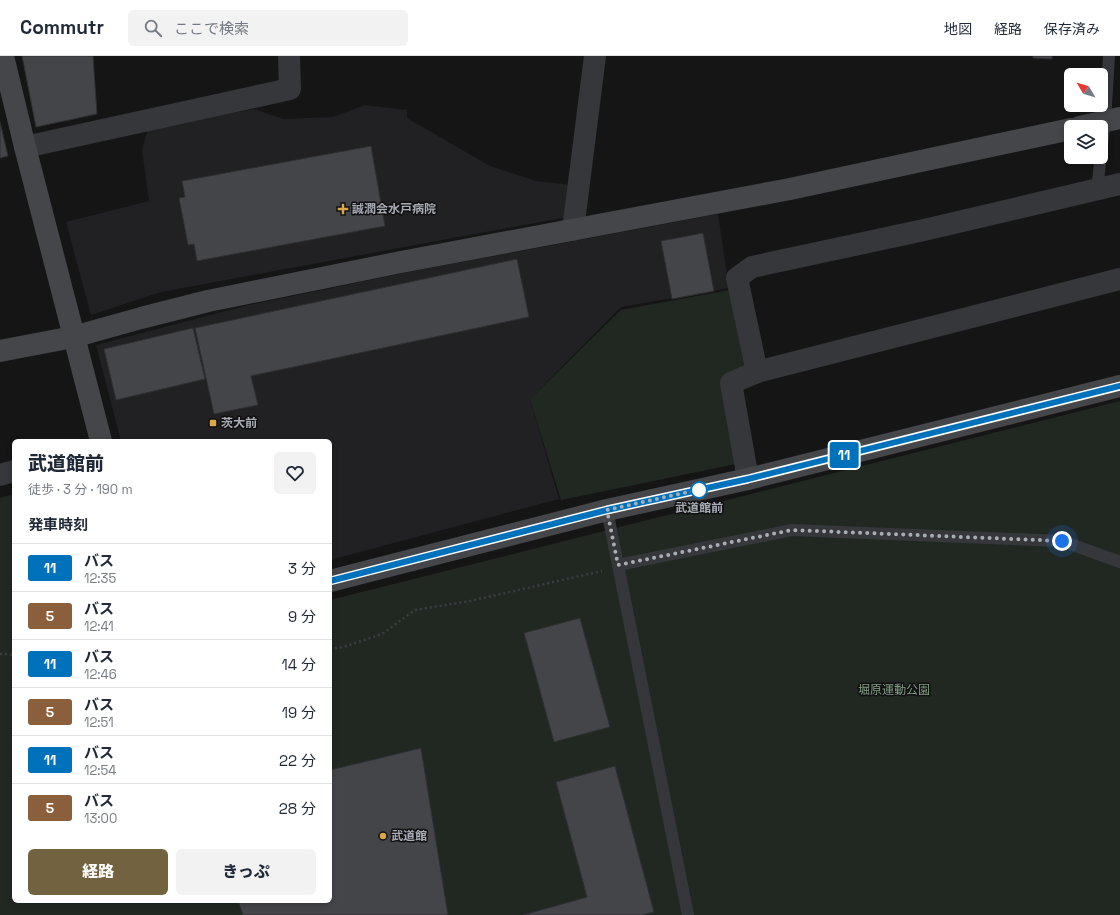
<!DOCTYPE html>
<html lang="ja">
<head>
<meta charset="utf-8">
<style>
	:root { --surface:#fff; --page:#f2f2f3; --text:#1f2937; --muted:#747a83; --line:#e0e1e3; --accent:#73623f }
	body { margin:0; font-family:"Space Grotesk","Noto Sans JP",sans-serif; background:var(--page); color:var(--text); height:100vh; display:flex; flex-direction:column; font-size:15px; white-space:nowrap }
	* { box-sizing:border-box; margin:0 }
	p { font-size:13px; color:var(--muted) }
	.icon { flex:none; width:22px; height:22px; fill:none; stroke:currentColor; stroke-width:2; stroke-linecap:round; stroke-linejoin:round }
	.map { position:relative; flex:1; overflow:hidden }
	.drawer { position:absolute; left:12px; top:383px; width:320px; height:464px; display:flex; flex-direction:column; background:var(--surface); border-radius:6px; box-shadow:0 2px 6px #0003 }
	.drawer>* { flex:none }
	.badge { padding:0 8px; border-radius:3px; font-size:14px; line-height:26px }
	.needle { width:26px; rotate:308deg }
	.tools { position:absolute; left:1064px; top:12px; display:grid; gap:8px }
	.tools a { display:grid; place-items:center; width:44px; height:44px; border-radius:6px; background:var(--surface); box-shadow:0 2px 6px #0003; font-size:20px }
	.you { position:absolute; width:20px; height:20px; margin:-10px; border:3px solid #fff; border-radius:50%; background:#1a73e8; box-shadow:0 0 0 6px #1a73e833 }
	.map>.badge { position:absolute; translate:-50% -50%; box-shadow:0 0 0 2px #fff }
	h2 { padding:0 16px; font-size:15px; line-height:36px }
	.round { display:grid; place-items:center; flex:none; width:42px; height:42px; border-radius:6px; background:var(--page) }
	.head { display:flex; align-items:center; justify-content:space-between; height:68px; padding:0 16px }
	h1 { font-size:19px; font-weight:800; line-height:30px }
	.primary-button { display:flex; gap:8px; margin-top:auto; padding:8px 16px }
	.primary-button a { flex:1; height:46px; border-radius:6px; background:var(--accent); color:#fff; font-size:16px; font-weight:800; line-height:46px; text-align:center }
	.primary-button a+a { background:var(--page); color:var(--text) }
	ul { padding:0; list-style:none }
	li { display:flex; align-items:center; gap:12px; height:48px; padding:0 16px; border-top:1px solid var(--line) }
	li div { flex:1 }
	li b { display:block; font-size:15px }
	li em { font-style:normal }
	li .badge { min-width:44px; font-weight:700; text-align:center }
	header { display:flex; align-items:center; gap:24px; box-sizing:border-box; height:56px; padding:0 20px; background:var(--surface); border-bottom:1px solid var(--line) }
	header strong { font-size:19px }
	nav { display:flex; gap:22px; margin-inline-start:auto; font-size:14px }
	.search { width:280px; height:36px; background:var(--page); display:flex; align-items:center; gap:10px; box-sizing:border-box; padding:0 14px; border-radius:6px; color:var(--muted); font-size:15px }
	.map>svg:first-child { display:block }
	.built { fill:#212123 }
	.green { fill:#212822 }
	.building { fill:#444549; stroke:#2f2f32 }
	.lines { fill:none; stroke-linecap:round; stroke-linejoin:round }
	.path { stroke:#3c3e41; stroke-width:2.5; stroke-dasharray:2 3; stroke-linecap:butt }
	.lane { stroke:#36373b; stroke-width:12 }
	.street { stroke:#36373b; stroke-width:22 }
	.secondary { stroke:#44464a; stroke-width:22 }
	.line-casing { stroke:#fff; stroke-width:9 }
	.line { stroke:#0072bc; stroke-width:6 }
	.walk { stroke:#a8acb5; stroke-width:4; stroke-dasharray:0 7.2 }
	.poi-dot { fill:#daa749; stroke:#101011; stroke-width:1.5 }
	.stop-dot { fill:#fff; stroke:#0072bc; stroke-width:2 }
	.labels { text-anchor:middle; stroke-width:3; stroke-linejoin:round; paint-order:stroke }
	.poi-label { font-size:12px; font-weight:bold; fill:#a8acb5; stroke:#101011; text-anchor:start }
	.stop-label { font-size:12px; font-weight:bold; fill:#a8acb5; stroke:#101011 }
	.park-label { font-size:12px; fill:#829d83; stroke:#101011 }
</style>
</head>
<body>
<header>
<strong>Commutr</strong>
<div class="search"><svg class="icon" aria-label="search" viewBox="0 0 24 24"><circle cx="10" cy="10" r="6"/><path d="M15 15l6 6"/></svg>ここで検索</div>
<nav><a>地図</a><a>経路</a><a>保存済み</a></nav>
</header>
<div class="map">
<svg width="1120" height="859" viewBox="0 0 1120 859">
	<rect width="100%" height="100%" fill="#151516"/>
	<g class="built">
		<path d="M365,49l42,5v8l83,48 46,15 36,4 -5,32 -406,75 -70,23 -25,-93 83,-21 -7,-51 6,-21 106,-20 29,10 50,-2z"/>
		<path d="M718,158l11,74 -108,19 -91,92 29,100 -229,61v-119h-209l-25,-96 153,-40 165,-34z"/>
	</g>
	<g class="green">
		<path d="M735,233l18,80 -26,13 14,81 -180,37 -31,-101 91,-89z"/>
		<path d="M1120,345v514h-1120v-417l14,-4v407h316v-301z"/>
	</g>
	<g class="building">
		<path d="M22,0h71l4,58 -61,13z"/>
		<path d="M1033,0h19v3l-19,-1z"/>
		<path d="M0,66l8,34 -8,2z"/>
		<path d="M371,90l14,80 -188,35 -3,-17 -6,1 -9,-47 6,-1 -3,-16z"/>
		<path d="M703,177l11,58 -42,8 -11,-58z"/>
		<path d="M517,203l12,58 -278,59 7,29 -44,9 -19,-86z"/>
		<path d="M193,272l12,51 -89,21 -12,-51z"/>
		<path d="M580,562l30,109 -56,15 -30,-109z"/>
		<path d="M421,692l27,167h-205l-5,-14h92v-131z"/>
		<path d="M615,710l39,146 -12,3h-119l64,-18 -31,-115z"/>
	</g>
	<g class="lines">
		<g class="path">
			<path d="M330,593l13,-2 39,-13 33,-24 55,-9 132,-30"/>
			<path d="M0,598h8l6,1"/>
		</g>
		<g class="lane">
			<path d="M1097,133l8,-68 4,-65"/>
			<path d="M607,454l81,405"/>
			<path d="M618,509l174,-35 270,11 58,21"/>
		</g>
		<g class="street">
			<path d="M25,91l265,-58 -1,-33"/>
			<path d="M573,174l22,-174"/>
			<path d="M757,316l-20,-94 15,-11 172,-37 196,-46"/>
			<path d="M0,419l14,-4"/>
			<path d="M748,423l-17,-96 26,-11 363,-93"/>
		</g>
		<g class="secondary">
			<path d="M3,0l22,91 76,294"/>
			<path d="M1079,71l41,-9"/>
			<path d="M0,295l73,-14 68,-19 67,-17 193,-39 389,-73 281,-60"/>
			<path d="M330,525l277,-71 141,-31 372,-93"/>
		</g>
	</g>
	<g class="lines">
		<defs>
			<path id="line" d="M330,525l277,-71 141,-31 372,-93"/>
		</defs>
		<use href="#line" class="line-casing"/>
		<use href="#line" class="line"/>
		<path class="walk" d="M699,434l7,-2 -99,22 11,55 174,-35 270,11"/>
	</g>
	<g class="poi-dot">
		<path d="M341 147h4v4h4v4h-4v4h-4v-4h-4v-4h4z"/>
		<rect x="209" y="363" width="8" height="8" rx="2"/>
		<circle cx="383" cy="780" r="4"/>
	</g>
	<circle class="stop-dot" cx="699" cy="434" r="8"/>
	<g class="labels">
		<g class="poi-label">
			<text x="352" y="157">誠潤会水戸病院</text>
			<text x="221" y="371">茨大前</text>
			<text x="391" y="784">武道館</text>
		</g>
		<g class="stop-label">
			<text x="699" y="456">武道館前</text>
		</g>
		<g class="park-label">
			<text x="894" y="638">堀原運動公園</text>
		</g>
	</g>
</svg>
<div class="tools">
<a><svg class="needle" viewBox="-14 -14 28 28"><path d="M0-13l5 13h-10z" fill="#e53935"/><path d="M0 13l5-13h-10z" fill="#747a83"/></svg></a>
<a><svg class="icon" aria-label="layers" viewBox="0 0 24 24"><path d="M12 4l9 5-9 5-9-5zM3 14l9 5 9-5"/></svg></a>
</div>
<div class="you" style="left:1062px;top:485px"></div>
<b class="badge" style="left:844px;top:399px;background:#0072bc;color:#fff">11</b>
<section class="drawer">
<div class="head"><div><h1>武道館前</h1><p>徒歩 · 3 分 · 190 m</p></div><a class="round"><svg class="icon" aria-label="heart" viewBox="0 0 24 24"><path d="M12 20l-8-8c-3-5 5-10 8-4 3-6 11-1 8 4z"/></svg></a></div>
<h2>発車時刻</h2>
<ul>
<li><span class="badge" style="background:#0072bc;color:#fff">11</span><div><b>バス</b><p>12:35</p></div><em>3 分</em></li>
<li><span class="badge" style="background:#8b5e3c;color:#fff">5</span><div><b>バス</b><p>12:41</p></div><em>9 分</em></li>
<li><span class="badge" style="background:#0072bc;color:#fff">11</span><div><b>バス</b><p>12:46</p></div><em>14 分</em></li>
<li><span class="badge" style="background:#8b5e3c;color:#fff">5</span><div><b>バス</b><p>12:51</p></div><em>19 分</em></li>
<li><span class="badge" style="background:#0072bc;color:#fff">11</span><div><b>バス</b><p>12:54</p></div><em>22 分</em></li>
<li><span class="badge" style="background:#8b5e3c;color:#fff">5</span><div><b>バス</b><p>13:00</p></div><em>28 分</em></li>
</ul>
<div class="primary-button"><a>経路</a><a>きっぷ</a></div>
</section>
</div>
</body>
</html>
